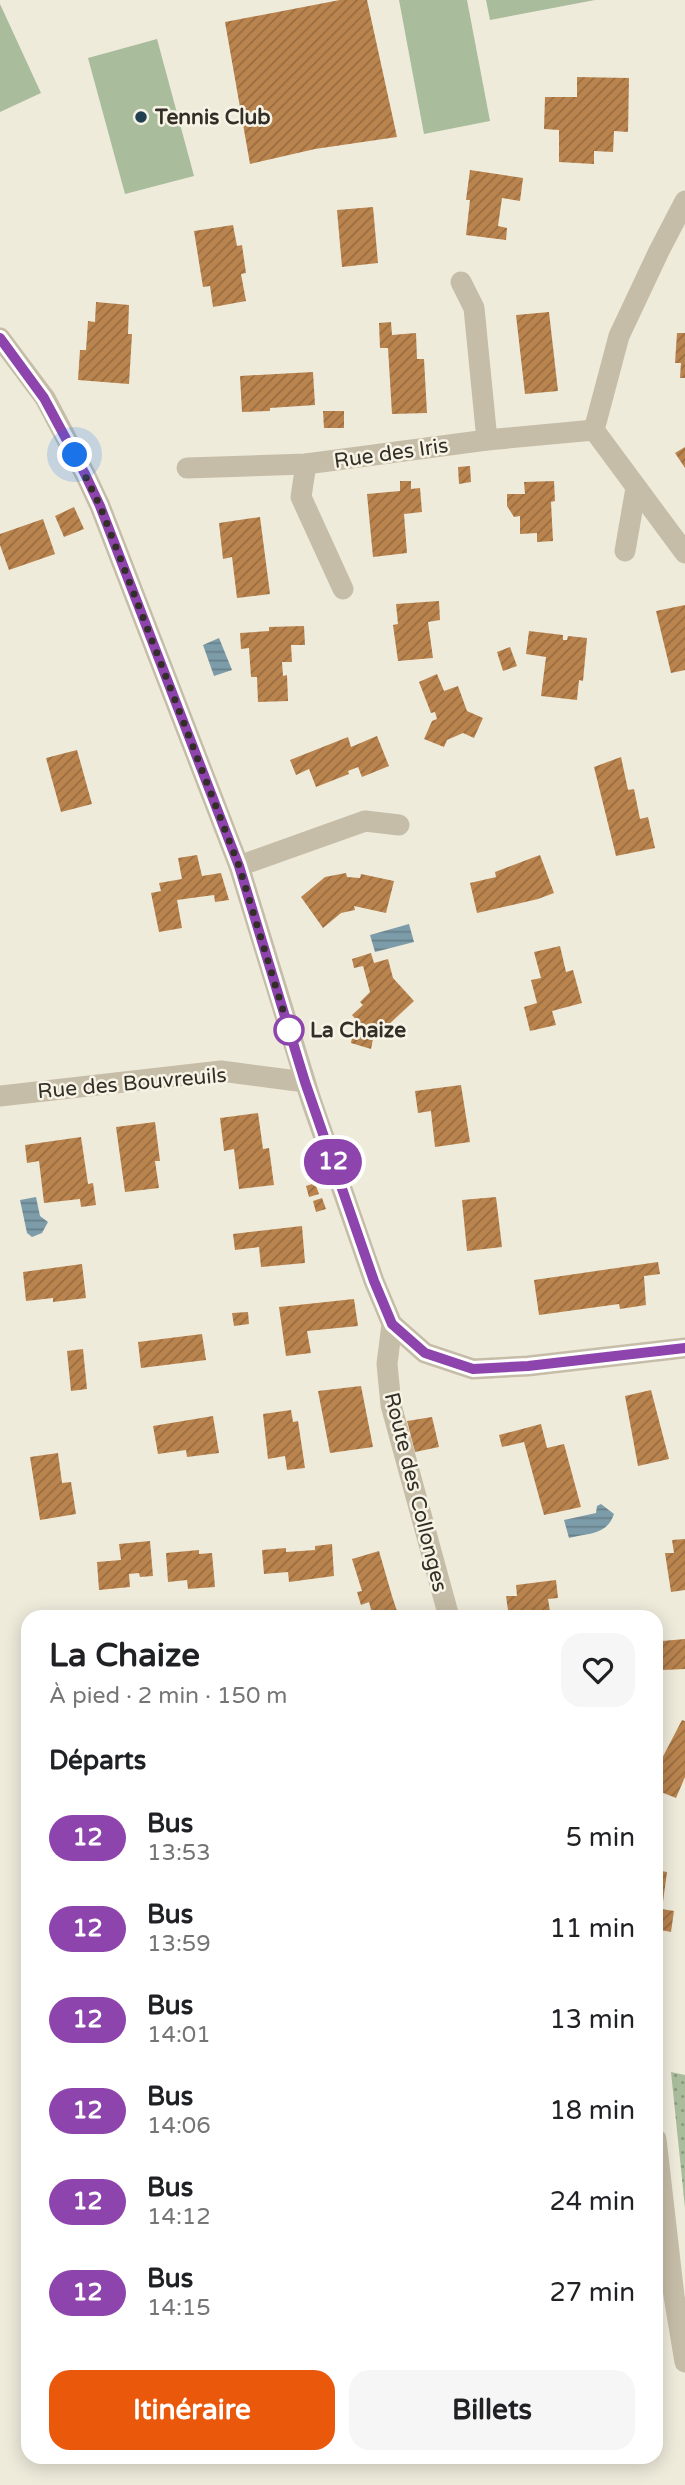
<!DOCTYPE html>
<html lang="fr">
<head>
<meta charset="utf-8">
<style>
	:root { --surface:#fff; --page:#f6f6f6; --text:#202124; --muted:#757577; --accent:#ea580c }
	body { margin:0; font-family:"Varela Round",sans-serif; background:var(--page); color:var(--text); height:100vh; display:flex; flex-direction:column; font-size:26px; white-space:nowrap }
	* { box-sizing:border-box; margin:0 }
	p { font-size:23px; color:var(--muted) }
	.icon { flex:none; width:38px; height:38px; fill:none; stroke:currentColor; stroke-width:2; stroke-linecap:round; stroke-linejoin:round }
	.map { position:relative; flex:1; overflow:hidden }
	.sheet { position:absolute; left:21px; top:1610px; width:642px; height:854px; display:flex; flex-direction:column; background:var(--surface); border-radius:21px; box-shadow:0 4px 18px #0003 }
	.sheet>* { flex:none }
	.badge { padding:0 14px; border-radius:23px; font-size:24px; line-height:46px }
	.you { position:absolute; width:35px; height:35px; margin:-18px; border:5px solid #fff; border-radius:50%; background:#1a73e8; box-shadow:0 0 0 10px #1a73e833 }
	.map>.badge { position:absolute; translate:-50% -50%; box-shadow:0 0 0 4px #fff }
	h2 { padding:0 28px; font-size:26px; line-height:63px }
	.round { display:grid; place-items:center; flex:none; width:74px; height:74px; border-radius:21px; background:var(--page) }
	.head { display:flex; align-items:center; justify-content:space-between; height:119px; padding:0 28px }
	h1 { font-size:33px; font-weight:800; line-height:52px }
	.button { display:flex; gap:14px; margin-top:auto; padding:14px 28px }
	.button a { flex:1; height:80px; border-radius:21px; background:var(--accent); color:#fff; font-size:28px; font-weight:800; line-height:80px; text-align:center }
	.button a+a { background:var(--page); color:var(--text) }
	ul { padding:0; list-style:none }
	li { display:flex; align-items:center; gap:21px; height:91px; padding:0 28px }
	li div { flex:1 }
	li b { display:block; font-size:26px }
	li em { font-style:normal }
	li .badge { min-width:77px; font-weight:700; text-align:center }
	.map>svg:first-child { display:block }
	.grass { fill:url(#grass-dots) }
	.garden { fill:#a9bc9c }
	.water { fill:url(#water-rules) }
	.building { fill:url(#building-hatch) }
	.lines { fill:none; stroke-linecap:round; stroke-linejoin:round }
	.street { stroke:#c6bda8; stroke-width:21 }
	.line-casing { stroke:#fff; stroke-width:16 }
	.line { stroke:#8e44ad; stroke-width:10 }
	.walk { stroke:#332e27; stroke-width:7; stroke-dasharray:0 12.6 }
	.poi-dot { fill:#214150; stroke:#f7f4e6; stroke-width:2.5 }
	.stop-dot { fill:#fff; stroke:#8e44ad; stroke-width:3.5 }
	.labels { text-anchor:middle; stroke-width:5; stroke-linejoin:round; paint-order:stroke }
	.poi-label { font-size:21px; font-weight:bold; fill:#332e27; stroke:#f7f4e6; text-anchor:start }
	.street-label { font-size:21px; fill:#332e27; stroke:#f7f4e6 }
	.stop-label { font-size:21px; font-weight:bold; fill:#332e27; stroke:#f7f4e6; text-anchor:start }
</style>
</head>
<body>
<div class="map">
<svg width="685" height="2485" viewBox="0 0 685 2485">
	<defs>
		<pattern id="grass-dots" width="8" height="8" patternUnits="userSpaceOnUse" patternTransform="scale(1.75)"><rect width="8" height="8" fill="#a9bc9c"/><path d="M2 2h.1M6 6h.1" fill="none" stroke="#8a997f" stroke-width="1.8" stroke-linecap="round"/></pattern>
		<pattern id="water-rules" width="6" height="5" patternUnits="userSpaceOnUse" patternTransform="scale(1.75)"><rect width="6" height="5" fill="#7d9ca9"/><path d="M0 2.5h6" fill="none" stroke="#67808a"/></pattern>
		<pattern id="building-hatch" width="6" height="6" patternUnits="userSpaceOnUse" patternTransform="scale(1.75)"><rect width="6" height="6" fill="#ba844e"/><path d="M-1 1l2-2M0 6l6-6M5 7l2-2" fill="none" stroke="#986c41"/></pattern>
	</defs>
	<rect width="100%" height="100%" fill="#efebdb"/>
	<path class="grass" d="M671,2072l14,3v133z"/>
	<g class="garden">
		<path d="M399,0h68l23,121 -66,13z"/>
		<path d="M486,0h109l-105,20z"/>
		<path d="M0,4l41,89 -41,19z"/>
		<path d="M157,39l37,137 -69,18 -37,-136z"/>
	</g>
	<g class="water">
		<path d="M219,638l13,32 -18,6 -11,-31z"/>
		<path d="M409,924l5,18 -39,10 -5,-17z"/>
		<path d="M36,1197l4,19 8,6 -6,11 -10,4 -5,-4 -7,-33z"/>
		<path d="M601,1504l13,10c-7,21 -25,19 -45,24l-5,-18 32,-7 1,-7z"/>
	</g>
	<g class="building">
		<path d="M340,0h27l30,137 -82,12 -65,15 -25,-142z"/>
		<path d="M577,77l52,1 -1,54 -14,-1 -1,21 -19,-1v13l-35,-2v-32l-15,-1 1,-32h32z"/>
		<path d="M470,170l53,8 -3,23 -18,-3 -4,28 9,2 -1,12 -40,-5 4,-35h-4z"/>
		<path d="M373,207l5,56 -36,4 -5,-57z"/>
		<path d="M233,225l4,21 5,-1 4,28 -5,1 5,27 -33,6 -3,-21 -7,1 -9,-56z"/>
		<path d="M96,302l33,3 -1,29h4l-3,50 -51,-4 2,-30h6l2,-29 7,1z"/>
		<path d="M549,312l9,79 -33,3 -9,-79z"/>
		<path d="M391,322l1,13 24,-2 1,26h7l3,54 -35,1 -4,-66h-8l-1,-25z"/>
		<path d="M677,333h8v45h-5l1,-15h-6z"/>
		<path d="M313,372l2,33 -45,3v3l-28,1 -2,-36z"/>
		<path d="M323,411h21v17h-20z"/>
		<path d="M685,447v21l-10,-15z"/>
		<path d="M470,466l1,16 -12,2 -1,-17z"/>
		<path d="M400,481h11v8l9,-1 2,24 -18,2 3,39 -34,4 -6,-63 33,-3z"/>
		<path d="M554,481l1,20 -4,1 2,39 -16,1v-9l-17,1v-18l-6,1 -7,-11v-12h18l-1,-12z"/>
		<path d="M74,507l10,22 -20,8 -9,-21z"/>
		<path d="M260,517l10,77 -33,4 -5,-41 -9,2 -4,-36z"/>
		<path d="M43,519l12,35 -46,16 -9,-25v-11z"/>
		<path d="M439,601l1,19 -12,2 5,36 -35,3 -5,-36 5,-1 -2,-20z"/>
		<path d="M685,605v65l-14,3 -15,-62z"/>
		<path d="M304,626l1,19h-14l1,17h-10l1,14 4,-1 1,26 -30,1 -1,-25h-6l-2,-29 -8,1 -1,-16 29,-2v-4z"/>
		<path d="M529,631l34,4v5h4l1,-4 19,2 -4,43 -4,-1 -2,20 -36,-4 5,-39 -20,-3z"/>
		<path d="M510,647l7,19 -14,5 -6,-19z"/>
		<path d="M437,674l7,17 14,-5 9,25 16,7 -9,20 -11,-5 -16,7 -3,7 -20,-8 8,-18 5,-2 -2,-7 -4,1 -12,-31z"/>
		<path d="M377,736l12,30 -27,11 -4,-10 -10,4 1,3 -33,13 -7,-18 -13,6 -6,-15 58,-23 3,10z"/>
		<path d="M77,750l15,54 -31,8 -15,-54z"/>
		<path d="M621,757l7,33 6,-1 6,30 8,-2 7,31 -39,8 -22,-89z"/>
		<path d="M197,855l5,21 19,-3 8,27 -14,2 -1,-7 -37,5 5,28 -23,4 -8,-39 10,-2 -2,-8 23,-4 -4,-21z"/>
		<path d="M540,855l14,38 -16,6 -61,14 -7,-30 26,-6 -1,-5z"/>
		<path d="M346,873l1,4 13,1 1,-4 33,7 -8,32 -32,-7 1,4 -14,3 -18,15 -22,-31 24,-20z"/>
		<path d="M560,946l6,26 7,-2 9,33 -30,8 4,14 -26,6 -6,-24 13,-4 -6,-23 10,-2 -7,-26z"/>
		<path d="M371,953l3,10 14,-4 5,19 21,23 -41,38 -2,10 -20,-6 3,-17 4,-4 -6,-7 11,-10 -3,-3 10,-10 -7,-26 -9,2 -2,-9z"/>
		<path d="M461,1085l9,57 -35,5 -4,-36 -13,2 -3,-22z"/>
		<path d="M258,1113l5,36 6,-1 5,37 -35,4 -5,-40 -10,2 -4,-33z"/>
		<path d="M155,1122l5,39h-5l4,27 -34,4 -9,-65z"/>
		<path d="M81,1137l7,47 5,-1 3,22 -15,2 -1,-8 -36,4 -5,-42 -12,2 -2,-18z"/>
		<path d="M315,1183l4,11 -10,3 -3,-11z"/>
		<path d="M496,1197l6,50 -35,4 -5,-51z"/>
		<path d="M322,1198l4,11 -10,3 -3,-11z"/>
		<path d="M302,1226l3,37 -44,4 -2,-20 -24,3 -2,-16z"/>
		<path d="M658,1262l2,12 -16,2 2,29 -26,4 -1,-5 -80,11 -5,-35z"/>
		<path d="M82,1264l4,34 -33,4v-4l-27,3 -3,-29z"/>
		<path d="M354,1299l4,27 -51,5 4,22 -25,3 -7,-49z"/>
		<path d="M248,1312l1,12 -15,2 -2,-13z"/>
		<path d="M202,1334l4,26 -65,8 -3,-26z"/>
		<path d="M83,1349l4,40 -16,2 -4,-40z"/>
		<path d="M361,1386l12,61 -43,6 -12,-62z"/>
		<path d="M651,1390l18,69 -31,7 -13,-70z"/>
		<path d="M291,1410l2,12 5,-1 7,47 -18,2 -2,-14 -17,3 -5,-45z"/>
		<path d="M213,1416l6,37 -32,4 -1,-7 -28,4 -5,-28z"/>
		<path d="M432,1417l7,30 -24,5 -8,-31z"/>
		<path d="M541,1424l6,24 17,-4 17,63 -37,8 -20,-73 -22,5 -3,-12z"/>
		<path d="M58,1453l4,30 9,-1 5,32 -36,6 -10,-63z"/>
		<path d="M685,1539v51l-14,2 -6,-39h9l-2,-13z"/>
		<path d="M150,1541l3,35 -13,1 -1,-4 -10,1 1,13 -31,3 -2,-28 24,-2 -2,-16z"/>
		<path d="M332,1544l2,32 -45,6 -1,-10 -24,2 -2,-24 24,-2v4l29,-2v-4z"/>
		<path d="M199,1550v4l13,-1 3,34 -27,2 -1,-9 -19,2 -2,-29z"/>
		<path d="M379,1551l13,45 7,21h-26l-4,-15 -8,3 -4,-13 5,-1 -10,-32z"/>
		<path d="M556,1580l2,18 -10,1 3,18h-42l-3,-21h11l-1,-11z"/>
		<path d="M136,1611l1,6h-31v-1z"/>
		<path d="M685,1639v30l-22,1 -1,-29z"/>
		<path d="M682,1720l3,1v56l-9,21 -20,-8v-20z"/>
		<path d="M656,1870l11,2 -5,37 12,2 -3,21 -10,-2v2h-5z"/>
	</g>
	<g class="lines">
		<g class="street">
			<path d="M685,201l-26,50 -40,85 -25,94 91,123"/>
			<path d="M461,282l13,26 13,132"/>
			<path d="M0,338l45,60 40,76 15,32 139,360 72,234 63,181 18,43 33,29 48,16 55,-3 157,-18"/>
			<path d="M306,464l-5,33 42,92"/>
			<path d="M187,468l119,-4 181,-24 107,-10"/>
			<path d="M625,551l11,-63"/>
			<path d="M239,866l126,-45 34,4"/>
			<path d="M0,1096l221,-25 84,11"/>
			<path d="M392,1324l-5,40 4,41 58,212"/>
			<path d="M656,2139l18,157 11,66"/>
		</g>
	</g>
	<g class="lines">
		<defs>
			<path id="line" d="M0,338l44,60 41,76 15,32 139,360 66,216 69,199 18,43 33,29 48,16 55,-3 157,-18"/>
		</defs>
		<use href="#line" class="line-casing"/>
		<use href="#line" class="line"/>
		<path class="walk" d="M75,455l25,51 139,360 50,164"/>
	</g>
	<circle class="poi-dot" cx="141" cy="117" r="7"/>
	<circle class="stop-dot" cx="289" cy="1030" r="14"/>
	<g class="labels">
		<g class="poi-label">
			<text x="155" y="124">Tennis Club</text>
		</g>
		<g class="street-label">
			<text transform="translate(391 453) rotate(-8)" y="7">Rue des Iris</text>
			<text transform="translate(132 1083) rotate(-5)" y="7">Rue des Bouvreuils</text>
			<text transform="translate(416 1492) rotate(76)" y="7">Route des Collonges</text>
		</g>
		<g class="stop-label">
			<text x="310" y="1037">La Chaize</text>
		</g>
	</g>
</svg>
<div class="you" style="left:75px;top:455px"></div>
<b class="badge" style="left:333px;top:1162px;background:#8e44ad;color:#fff">12</b>
<section class="sheet">
<div class="head"><div><h1>La Chaize</h1><p>À pied · 2 min · 150 m</p></div><a class="round"><svg class="icon" aria-label="heart" viewBox="0 0 24 24"><path d="M12 20l-8-8c-3-5 5-10 8-4 3-6 11-1 8 4z"/></svg></a></div>
<h2>Départs</h2>
<ul>
<li><span class="badge" style="background:#8e44ad;color:#fff">12</span><div><b>Bus</b><p>13:53</p></div><em>5 min</em></li>
<li><span class="badge" style="background:#8e44ad;color:#fff">12</span><div><b>Bus</b><p>13:59</p></div><em>11 min</em></li>
<li><span class="badge" style="background:#8e44ad;color:#fff">12</span><div><b>Bus</b><p>14:01</p></div><em>13 min</em></li>
<li><span class="badge" style="background:#8e44ad;color:#fff">12</span><div><b>Bus</b><p>14:06</p></div><em>18 min</em></li>
<li><span class="badge" style="background:#8e44ad;color:#fff">12</span><div><b>Bus</b><p>14:12</p></div><em>24 min</em></li>
<li><span class="badge" style="background:#8e44ad;color:#fff">12</span><div><b>Bus</b><p>14:15</p></div><em>27 min</em></li>
</ul>
<div class="button"><a>Itinéraire</a><a>Billets</a></div>
</section>
</div>
</body>
</html>
